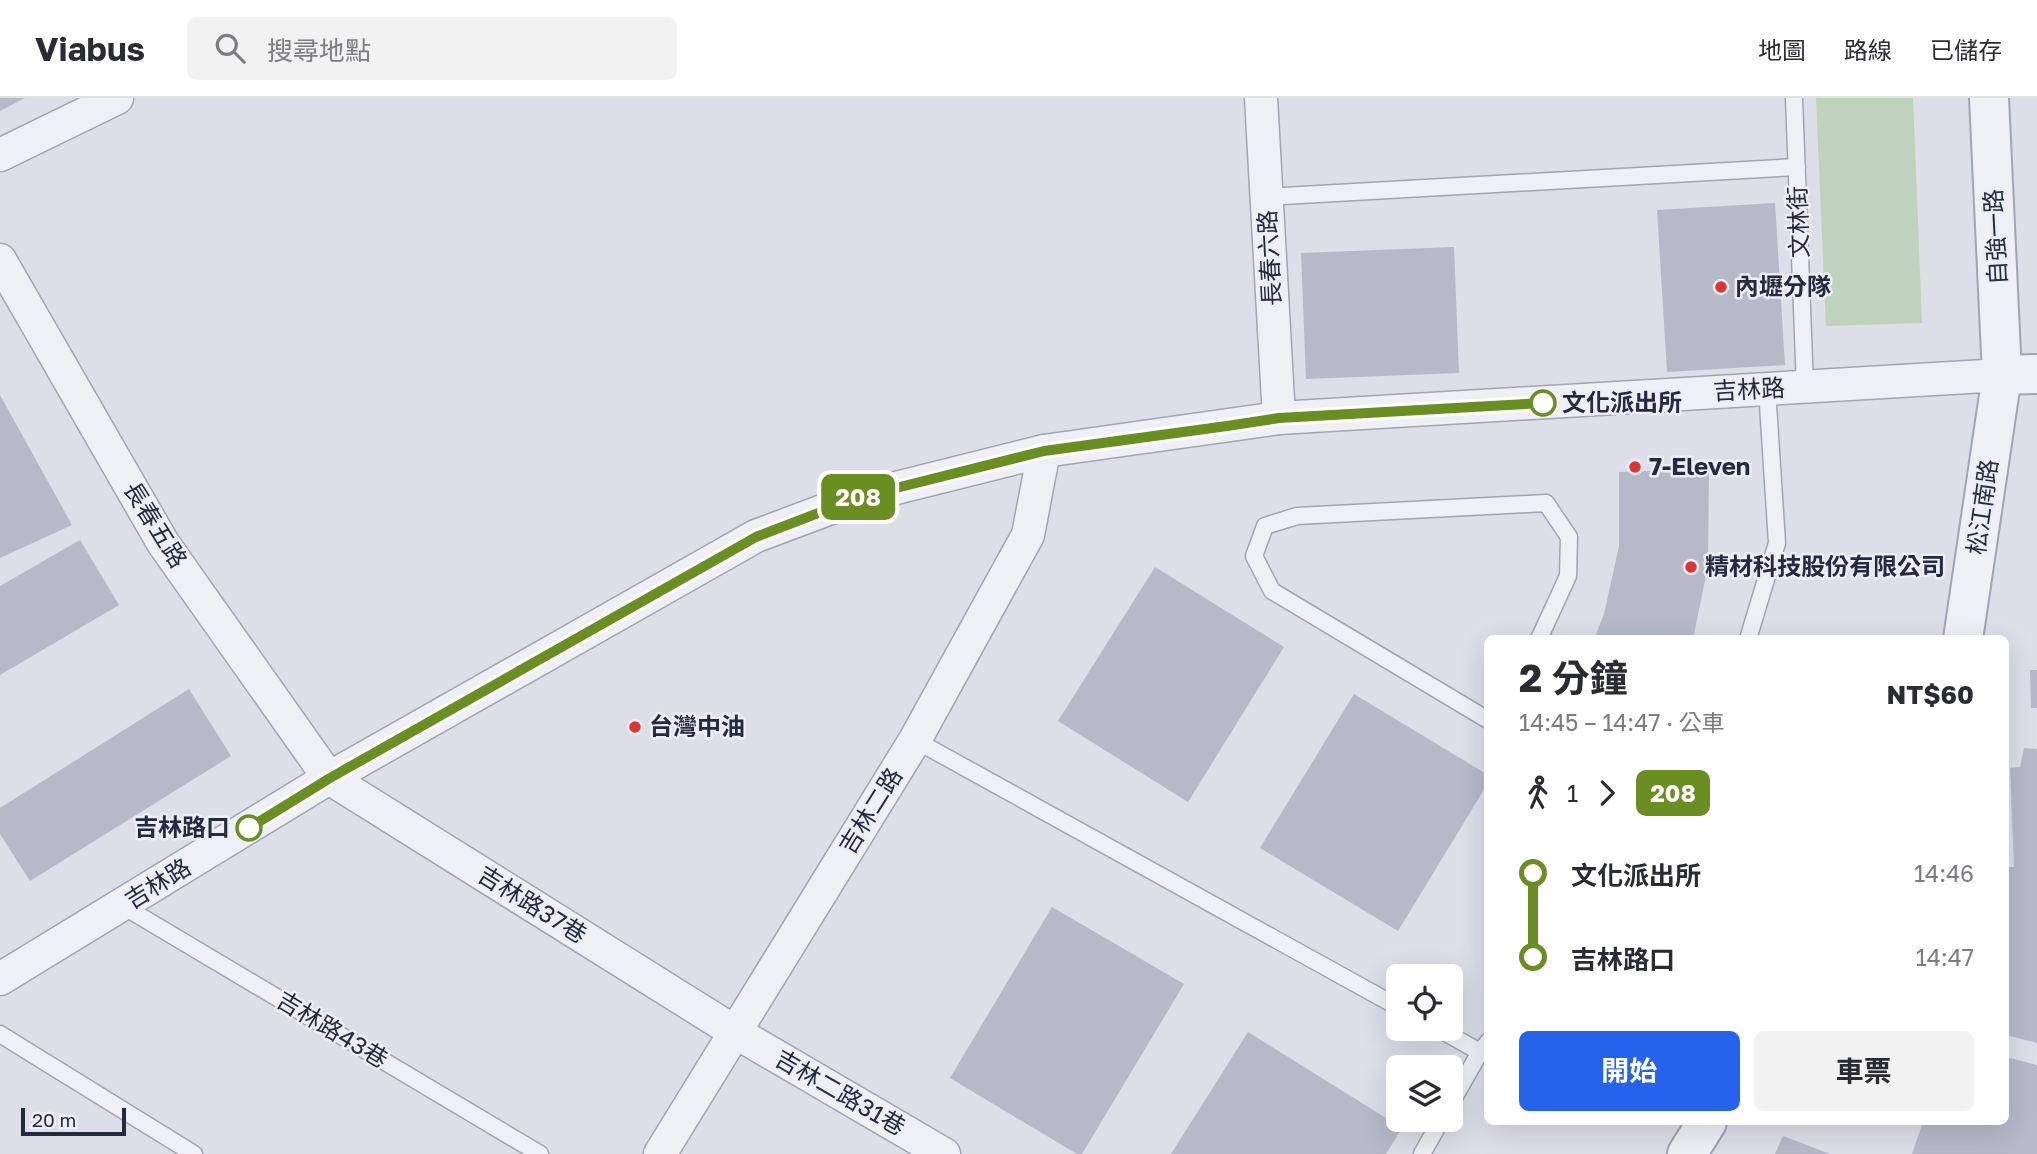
<!DOCTYPE html>
<html lang="zh-TW">
<head>
<meta charset="utf-8">
<style>
	:root { --surface:#fff; --page:#f2f2f3; --text:#2b2b33; --muted:#7c7c81; --line:#e1e1e2; --accent:#2563eb }
	body { margin:0; font-family:"Golos Text","Noto Sans TC",sans-serif; background:var(--page); color:var(--text); height:100vh; display:flex; flex-direction:column; font-size:26px; white-space:nowrap }
	* { box-sizing:border-box; margin:0 }
	p { font-size:23px; color:var(--muted) }
	.icon { flex:none; width:38px; height:38px; fill:none; stroke:currentColor; stroke-width:2; stroke-linecap:round; stroke-linejoin:round }
	.map { position:relative; flex:1; overflow:hidden }
	.panel { position:absolute; left:1484px; top:537px; width:525px; height:490px; display:flex; flex-direction:column; background:var(--surface); border-radius:10px; box-shadow:0 7px 28px #0002 }
	.panel>* { flex:none }
	.badge { padding:0 14px; border-radius:10px; font-size:24px; line-height:46px }
	.buttons { position:absolute; left:1386px; top:866px; display:grid; gap:14px }
	.buttons a { display:grid; place-items:center; width:77px; height:77px; border-radius:10px; background:var(--surface); box-shadow:0 7px 28px #0002; font-size:35px }
	.scale { position:absolute; left:21px; bottom:18px; width:105px; box-sizing:border-box; padding-left:7px; border:4px solid #242a3f; border-top:0; font-size:19px; line-height:24px; white-space:nowrap; color:#242a3f; -webkit-text-stroke:5px #ebeef5; paint-order:stroke }
	.map>.badge { position:absolute; translate:-50% -50%; box-shadow:0 0 0 4px #fff }
	.legs { display:flex; align-items:center; gap:10px; height:77px; padding:0 35px; font-size:23px }
	.legs p { margin-inline-start:auto }
	.summary { display:flex; align-items:center; justify-content:space-between; height:119px; padding:0 35px }
	h1 { font-size:38px; font-weight:700; line-height:52px }
	.button { display:flex; gap:14px; margin-top:auto; padding:14px 35px }
	.button a { flex:1; height:80px; border-radius:10px; background:var(--accent); color:#fff; font-size:28px; font-weight:700; line-height:80px; text-align:center }
	.button a+a { background:var(--page); color:var(--text) }
	ul { padding:0 35px; list-style:none }
	li { display:flex; align-items:center; gap:24px; height:84px; font-size:26px }
	li i { display:grid; place-items:center; width:10px; height:100%; margin:0 9px; background:currentColor }
	li i::after { content:''; width:18px; height:18px; margin:-9px; border:5px solid; border-radius:50%; background:var(--surface) }
	li p { margin-inline-start:auto }
	li:first-child i { background:linear-gradient(#0000 50%,currentColor 0) }
	li:last-child i { background:linear-gradient(currentColor 50%,#0000 0) }
	header { display:flex; align-items:center; gap:42px; box-sizing:border-box; height:98px; padding:0 35px; background:var(--surface); border-bottom:2px solid var(--line) }
	header strong { font-size:33px }
	nav { display:flex; gap:38px; margin-inline-start:auto; font-size:24px }
	.search { width:490px; height:63px; background:var(--page); display:flex; align-items:center; gap:18px; box-sizing:border-box; padding:0 24px; border-radius:10px; color:var(--muted); font-size:26px }
	.map>svg:first-child { display:block }
	.green { fill:#bed2bc }
	.building { fill:#b6b9c8 }
	.lines { fill:none; stroke-linecap:round; stroke-linejoin:round }
	.service-casing { stroke:#a1a4b2; stroke-width:19 }
	.minor-casing { stroke:#a1a4b2; stroke-width:35 }
	.tertiary-casing { stroke:#a1a4b2; stroke-width:42 }
	.service { stroke:#eff0f6; stroke-width:16 }
	.minor { stroke:#eff0f6; stroke-width:32 }
	.tertiary { stroke:#eff0f6; stroke-width:38 }
	.line-1-casing { stroke:#fff; stroke-width:16 }
	.line-1 { stroke:#6b8e23; stroke-width:10 }
	.poi-dot { fill:#da3633; stroke:#ebeef5; stroke-width:2.5 }
	.stop-1-dot { fill:#fff; stroke:#6b8e23; stroke-width:3.5 }
	.labels { text-anchor:middle; stroke-width:5; stroke-linejoin:round; paint-order:stroke }
	.street-label { font-size:24px; fill:#242a3f; stroke:#ebeef5 }
	.poi-label { font-size:24px; font-weight:bold; fill:#242a3f; stroke:#ebeef5; text-anchor:start }
	.stop-label { font-size:24px; font-weight:bold; fill:#242a3f; stroke:#ebeef5; text-anchor:start }
</style>
</head>
<body>
<header>
<strong>Viabus</strong>
<div class="search"><svg class="icon" aria-label="search" viewBox="0 0 24 24"><circle cx="10" cy="10" r="6"/><path d="M15 15l6 6"/></svg>搜尋地點</div>
<nav><a>地圖</a><a>路線</a><a>已儲存</a></nav>
</header>
<div class="map">
<svg width="2037" height="1056" viewBox="0 0 2037 1056">
	<rect width="100%" height="100%" fill="#dcdee8"/>
	<path class="green" d="M1816,0h97l9,225 -96,3z"/>
	<g class="building">
		<path d="M0,0h25l-25,13z"/>
		<path d="M1775,105l10,162 -118,7 -10,-162z"/>
		<path d="M1454,149l5,126 -153,6 -5,-126z"/>
		<path d="M0,297l72,130 -72,33z"/>
		<path d="M1709,371l-1,97 -15,73h-99l10,-25 15,-68v-74z"/>
		<path d="M80,442l39,65 -119,70v-89z"/>
		<path d="M1155,469l129,80 -96,155 -130,-81z"/>
		<path d="M2030,572h7v38h-6z"/>
		<path d="M189,591l42,67 -201,125 -30,-47v-26z"/>
		<path d="M1354,596l134,81v8l-90,148 -138,-83z"/>
		<path d="M2024,650l13,1v294l-31,-8v-168h8l-4,-99 10,-1z"/>
		<path d="M1052,809l132,77 -102,170h-5l-127,-76z"/>
		<path d="M1248,934l154,96 -16,26h-215z"/>
		<path d="M2006,959l31,8v89h-125l11,-32h83z"/>
		<path d="M1783,1038l47,18h-55z"/>
	</g>
	<g class="lines">
		<defs>
			<g id="service">
				<path d="M1794,0l11,289"/>
				<path d="M1267,99l530,-30"/>
				<path d="M1748,541l29,-96 -10,-154"/>
				<path d="M1488,622l-216,-129 -18,-35 11,-30 32,-10 249,-13 23,34 -1,39 -29,63"/>
				<path d="M915,642l483,267"/>
				<path d="M123,808l417,248"/>
				<path d="M1439,931l41,23 8,-10"/>
				<path d="M0,936l194,120"/>
				<path d="M1451,1005l29,-51"/>
				<path d="M1422,1056l19,-34"/>
			</g>
			<g id="minor">
				<path d="M1261,0l18,320"/>
				<path d="M0,57l117,-57"/>
				<path d="M0,162l163,283 166,235 406,254 209,122"/>
				<path d="M0,881l329,-201 427,-242 104,-39 184,-46 235,-33 723,-43"/>
				<path d="M660,1056l255,-414 113,-205 16,-84"/>
			</g>
			<g id="tertiary">
				<path d="M2002,277l35,-1"/>
				<path d="M1963,541l39,-264 -13,-277"/>
				<path d="M1687,1056l20,-32"/>
			</g>
		</defs>
		<use href="#service" class="service-casing"/>
		<use href="#minor" class="minor-casing"/>
		<use href="#tertiary" class="tertiary-casing"/>
		<use href="#service" class="service"/>
		<use href="#minor" class="minor"/>
		<use href="#tertiary" class="tertiary"/>
	</g>
	<g class="lines">
		<defs>
			<path id="line-1" d="M249,730l81,-50 426,-241 104,-40 184,-46 183,-25 52,-8 264,-15"/>
		</defs>
		<use href="#line-1" class="line-1-casing"/>
		<use href="#line-1" class="line-1"/>
	</g>
	<g class="poi-dot">
		<circle cx="1721" cy="189" r="7"/>
		<circle cx="1635" cy="369" r="7"/>
		<circle cx="1691" cy="469" r="7"/>
		<circle cx="635" cy="629" r="7"/>
	</g>
	<g class="stop-1-dot">
		<circle cx="1543" cy="305" r="12"/>
		<circle cx="249" cy="730" r="12"/>
	</g>
	<g class="labels">
		<g class="street-label">
			<text transform="translate(1799 124) rotate(-92)" y="8">文林街</text>
			<text transform="translate(1996 139) rotate(-93)" y="8">自強一路</text>
			<text transform="translate(1270 160) rotate(-93)" y="8">長春六路</text>
			<text transform="translate(1749 292) rotate(-3)" y="8">吉林路</text>
			<text transform="translate(1983 409) rotate(-82)" y="8">松江南路</text>
			<text transform="translate(155 427) rotate(58)" y="8">長春五路</text>
			<text transform="translate(871 713) rotate(-58)" y="8">吉林二路</text>
			<text transform="translate(158 786) rotate(-32)" y="8">吉林路</text>
			<text transform="translate(532 807) rotate(32)" y="8">吉林路37巷</text>
			<text transform="translate(332 932) rotate(31)" y="8">吉林路43巷</text>
			<text transform="translate(840 995) rotate(30)" y="8">吉林二路31巷</text>
		</g>
		<g class="poi-label">
			<text x="1735" y="197">內壢分隊</text>
			<text x="1649" y="377">7-Eleven</text>
			<text x="1705" y="477">精材科技股份有限公司</text>
			<text x="649" y="637">台灣中油</text>
		</g>
		<g class="stop-label">
			<text x="1562" y="313">文化派出所</text>
			<text x="230" y="738" text-anchor="end">吉林路口</text>
		</g>
	</g>
</svg>
<div class="buttons">
<a><svg class="icon" aria-label="locate" viewBox="0 0 24 24"><circle cx="12" cy="12" r="6"/><path d="M12 2v4M12 18v4M2 12h4M18 12h4"/></svg></a>
<a><svg class="icon" aria-label="layers" viewBox="0 0 24 24"><path d="M12 4l9 5-9 5-9-5zM3 14l9 5 9-5"/></svg></a>
</div>
<div class="scale">20 m</div>
<b class="badge" style="left:858px;top:399px;background:#6b8e23;color:#fff">208</b>
<section class="panel">
<div class="summary"><div><h1>2 分鐘</h1><p>14:45 – 14:47 · 公車</p></div><b>NT$60</b></div>
<div class="legs"><svg class="icon" aria-label="walk" viewBox="0 0 24 24"><circle cx="13" cy="4" r="2"/><path d="M13 8l-2 6 4 7M11 14l-3 7M7 12l3-4h3l4 4"/></svg>1<svg class="icon" aria-label="forward" viewBox="0 0 24 24"><path d="M9 5l7 7-7 7"/></svg><b class="badge" style="background:#6b8e23;color:#fff">208</b></div>
<ul>
<li><i style="color:#6b8e23"></i><b>文化派出所</b><p>14:46</p></li>
<li><i style="color:#6b8e23"></i><b>吉林路口</b><p>14:47</p></li>
</ul>
<div class="button"><a>開始</a><a>車票</a></div>
</section>
</div>
</body>
</html>
